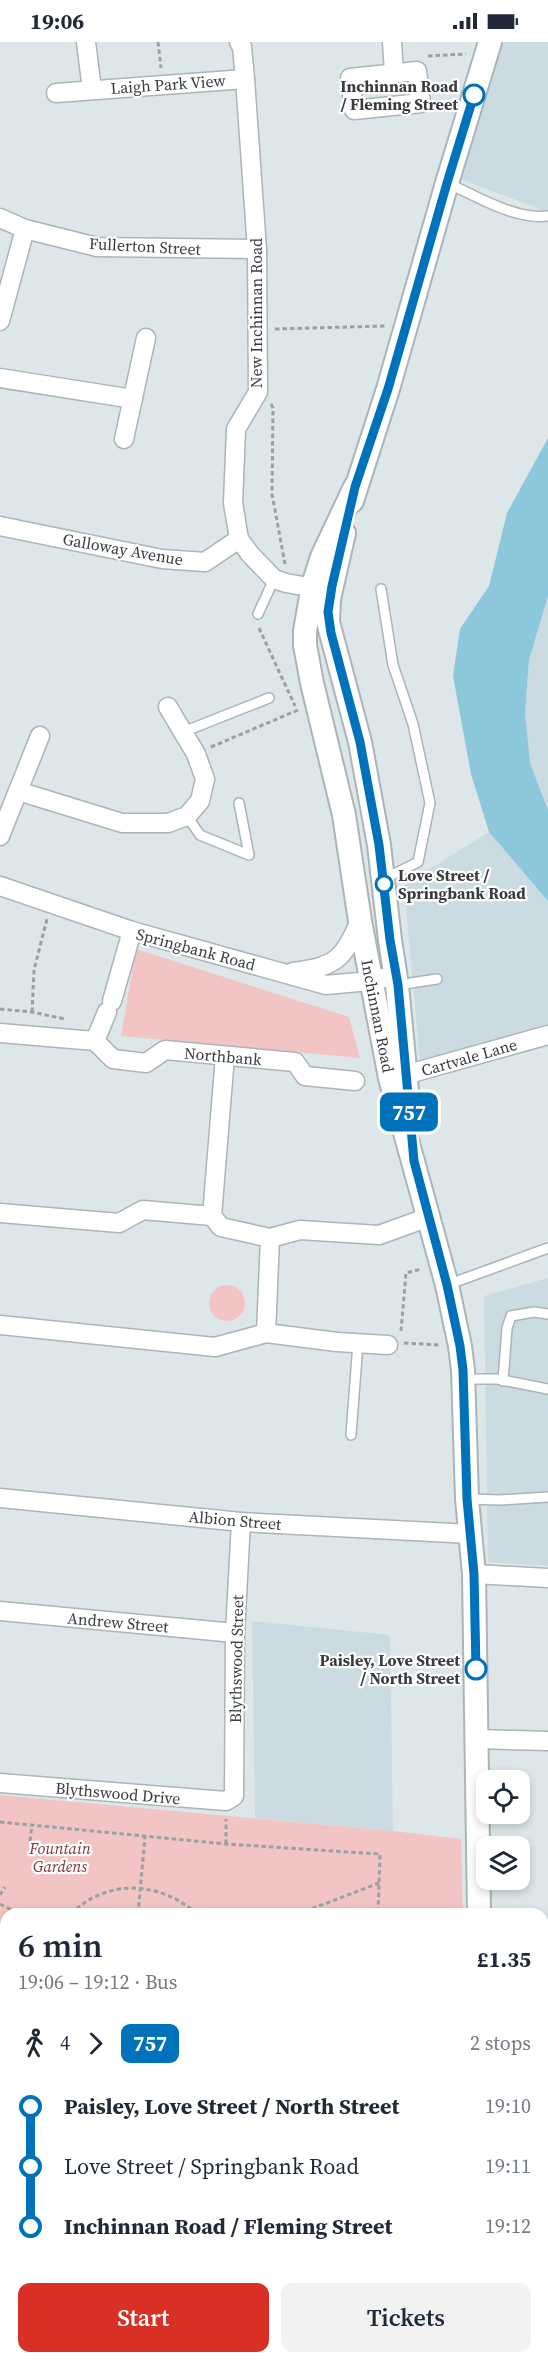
<!DOCTYPE html>
<html lang="en">
<head>
<meta charset="utf-8">
<style>
	:root { --surface:#fff; --page:#f2f2f3; --text:#1f2937; --muted:#747a83; --accent:#d93025 }
	body { margin:0; font-family:"Source Serif 4",serif; background:var(--page); color:var(--text); height:100vh; display:flex; flex-direction:column; font-size:22px; white-space:nowrap }
	* { box-sizing:border-box; margin:0 }
	p { font-size:20px; color:var(--muted) }
	.icon { flex:none; width:33px; height:33px; fill:none; stroke:currentColor; stroke-width:2; stroke-linecap:round; stroke-linejoin:round }
	.map { position:relative; flex:1; overflow:hidden }
	.sheet { position:absolute; left:0px; top:1866px; width:549px; height:456px; display:flex; flex-direction:column; background:var(--surface); border-radius:18px 18px 0 0; box-shadow:0 3px 9px #0003 }
	.sheet>* { flex:none }
	.badge { padding:0 12px; border-radius:9px; font-size:21px; line-height:39px }
	.controls { position:absolute; left:476px; top:1728px; display:grid; gap:12px }
	.controls a { display:grid; place-items:center; width:54px; height:54px; border-radius:12px; background:var(--surface); box-shadow:0 3px 9px #0003; font-size:30px }
	.map>.badge { position:absolute; translate:-50% -50%; box-shadow:0 0 0 3px #fff }
	.legs { display:flex; align-items:center; gap:9px; height:66px; padding:0 18px; font-size:20px }
	.legs p { margin-inline-start:auto }
	.overview { display:flex; align-items:center; justify-content:space-between; height:102px; padding:0 18px }
	h1 { font-size:33px; font-weight:600; line-height:45px }
	.primary-button { display:flex; gap:12px; margin-top:auto; padding:12px 18px }
	.primary-button a { flex:1; height:69px; border-radius:12px; background:var(--accent); color:#fff; font-size:24px; font-weight:600; line-height:69px; text-align:center }
	.primary-button a+a { background:var(--page); color:var(--text) }
	ul { padding:0 18px; list-style:none }
	li { display:flex; align-items:center; gap:21px; height:60px; font-size:22px }
	li i { display:grid; place-items:center; width:9px; height:100%; margin:0 8px; background:currentColor }
	li i::after { content:''; width:15px; height:15px; margin:-8px; border:4px solid; border-radius:50%; background:var(--surface) }
	li p { margin-inline-start:auto }
	li:first-child i { background:linear-gradient(#0000 50%,currentColor 0) }
	li:last-child i { background:linear-gradient(currentColor 50%,#0000 0) }
	.status { display:flex; justify-content:space-between; align-items:center; height:42px; padding:0 30px; background:var(--surface); direction:ltr }
	.status svg { height:16px; fill:currentColor }
	.map>svg:first-child { display:block }
	.built { fill:#cadbe2 }
	.green { fill:#f2c4c4 }
	.water { fill:#8dc7dc }
	.lines { fill:none; stroke-linecap:round; stroke-linejoin:round }
	.service-casing { stroke:#abb4b7; stroke-width:12 }
	.minor-casing { stroke:#abb4b7; stroke-width:21 }
	.tertiary-casing { stroke:#abb4b7; stroke-width:26 }
	.path { stroke:#9aa1a3; stroke-width:3; stroke-dasharray:4.5 3; stroke-linecap:butt }
	.service { stroke:#fff; stroke-width:9 }
	.minor { stroke:#fff; stroke-width:18 }
	.tertiary { stroke:#fff; stroke-width:22 }
	.line-1-casing { stroke:#fff; stroke-width:14 }
	.line-1 { stroke:#0072bc; stroke-width:9 }
	.stop-1-dot { fill:#fff; stroke:#0072bc; stroke-width:3 }
	.labels { text-anchor:middle; stroke-width:4.5; stroke-linejoin:round; paint-order:stroke }
	.street-label { font-size:16px; fill:#393c3e; stroke:#fff }
	.stop-label { font-size:16px; font-weight:bold; fill:#393c3e; stroke:#fff; text-anchor:end }
	.park-label { font-size:16px; font-style:italic; fill:#7d383c; stroke:#fff }
</style>
</head>
<body>
<div class="status"><b>19:06</b><svg viewBox="0 0 49 12"><path d="M0 12V9h3v3zM5 12V6h3v6zM10 12V3h3v9zM15 12V0h3v12zM26 1h20v11H26zM47 4h2v5h-2z"/></svg></div>
<div class="map">
<svg width="548" height="2322" viewBox="0 0 548 2322">
	<rect width="100%" height="100%" fill="#dde7ea"/>
	<g class="built">
		<path d="M502,0h46v170l-88,-33z"/>
		<path d="M548,554v214l-18,-47 -5,-50 4,-53z"/>
		<path d="M489,790l59,69v132l-128,28 -16,-176z"/>
		<path d="M548,1236v288l-60,-4 -4,-266z"/>
		<path d="M252,1579l138,14 3,196 -138,-13z"/>
	</g>
	<g class="green">
		<path d="M136,907l213,68 11,41 -239,-22z"/>
		<circle cx="227" cy="1261" r="18"/>
		<path d="M0,1753l393,36 68,8 2,75h-457v219h-6z"/>
	</g>
	<path class="water" d="M548,396v158l-19,64 -4,53 5,50 18,47v91l-59,-69 -18,-58 -18,-98 7,-47 29,-43 18,-73z"/>
	<g class="lines">
		<defs>
			<g id="service">
				<path d="M447,141c30,13 67,37 101,33"/>
				<path d="M381,547l12,76 20,59 17,79 -12,59 -34,17"/>
				<path d="M258,572l16,-35"/>
				<path d="M183,690l86,-34"/>
				<path d="M187,774l13,19 49,20 -10,-52"/>
				<path d="M398,943l39,-6"/>
				<path d="M447,1243l101,-37"/>
				<path d="M463,1337h34l51,10"/>
				<path d="M503,1339l4,-53 4,-12 23,-4 14,2"/>
				<path d="M351,1393l7,-92"/>
				<path d="M467,1457l33,1 48,-3"/>
				<path d="M543,2014h5"/>
			</g>
			<g id="minor">
				<path d="M86,0l6,48"/>
				<path d="M239,0l3,5 3,32 12,170 1,143 -22,37 -3,74 6,36 11,15 24,25 12,4 40,7"/>
				<path d="M392,0l2,31"/>
				<path d="M417,29l4,32 -67,7 -4,-32z"/>
				<path d="M56,51l189,-14"/>
				<path d="M0,176l25,11 72,18 160,2"/>
				<path d="M0,279l25,-92"/>
				<path d="M0,336l133,21"/>
				<path d="M124,397l22,-101"/>
				<path d="M0,484l162,33 43,3 34,-23"/>
				<path d="M18,749l104,32h46l19,-7 13,-15 5,-22 -9,-25 -28,-47"/>
				<path d="M0,794l40,-100"/>
				<path d="M0,844l132,45 194,54 33,-3 37,-6"/>
				<path d="M293,930c43,-6 49,-11 67,-51"/>
				<path d="M112,959l20,-70"/>
				<path d="M0,991l95,8"/>
				<path d="M95,999l18,18 33,4 19,-13 130,12 10,14 50,5"/>
				<path d="M95,999l12,-29"/>
				<path d="M394,1036l154,-43"/>
				<path d="M0,1171l119,10 24,-13 69,6 9,11 49,11 30,-8 79,5 50,-18"/>
				<path d="M212,1174l13,-160"/>
				<path d="M0,1283l215,22 51,-14 71,9 51,3"/>
				<path d="M266,1291l4,-95"/>
				<path d="M0,1456l241,24 230,12"/>
				<path d="M474,1532l74,4"/>
				<path d="M0,1569l235,22"/>
				<path d="M477,1697l71,2"/>
				<path d="M0,1741l226,18 8,-5 1,-163 6,-111"/>
				<path d="M0,2219l6,1"/>
				<path d="M182,2322l1,-6"/>
			</g>
			<g id="tertiary">
				<path d="M355,445l-33,70 -9,28 -8,46v14l7,38 32,132 16,106 30,157 57,207 13,61 3,24 4,129 7,75 5,340"/>
				<path d="M352,459l36,-112 59,-206 43,-141"/>
				<path d="M344,491l-15,66 -1,23 32,120 19,103 11,95 7,45 12,126"/>
				<path d="M502,2316l2,6"/>
			</g>
		</defs>
		<use href="#service" class="service-casing"/>
		<use href="#minor" class="minor-casing"/>
		<use href="#tertiary" class="tertiary-casing"/>
		<g class="path">
			<path d="M158,0l3,26"/>
			<path d="M428,14l38,-2"/>
			<path d="M275,287l110,-3"/>
			<path d="M271,362l2,4 -1,86 13,70"/>
			<path d="M259,586l36,78"/>
			<path d="M211,705l87,-37"/>
			<path d="M0,967l32,3 33,7"/>
			<path d="M32,970l2,-42 13,-51"/>
			<path d="M401,1289l5,-58 16,-4"/>
			<path d="M404,1301l35,2"/>
			<path d="M0,1780l226,22 154,10 -2,60"/>
			<path d="M30,1799l2,-16"/>
			<path d="M226,1802v-25"/>
			<path d="M0,1853l5,-8"/>
			<path d="M0,1862l20,10"/>
			<path d="M71,1872c36,-36 89,-33 126,0"/>
			<path d="M138,1872l7,-77"/>
			<path d="M298,1872l81,-31"/>
			<path d="M0,1923h6"/>
			<path d="M0,1982l6,-2"/>
			<path d="M0,2058l6,1"/>
		</g>
		<use href="#service" class="service"/>
		<use href="#minor" class="minor"/>
		<use href="#tertiary" class="tertiary"/>
	</g>
	<g class="lines">
		<defs>
			<path id="line-1" d="M474,53l-27,88 -59,206 -33,98 -23,99 -4,26 3,21 29,109 19,103 11,95 8,45 16,176 33,124 13,61 3,24 4,129 7,75 2,95"/>
		</defs>
		<use href="#line-1" class="line-1-casing"/>
		<use href="#line-1" class="line-1"/>
	</g>
	<g class="stop-1-dot">
		<circle cx="474" cy="53" r="10"/>
		<circle cx="384" cy="842" r="8"/>
		<circle cx="476" cy="1627" r="10"/>
	</g>
	<g class="labels">
		<g class="street-label">
			<text transform="translate(168 42) rotate(-4)" y="6">Laigh Park View</text>
			<text transform="translate(145 204) rotate(3)" y="6">Fullerton Street</text>
			<text transform="translate(256 271) rotate(-90)" y="6">New Inchinnan Road</text>
			<text transform="translate(123 507) rotate(10)" y="6">Galloway Avenue</text>
			<text transform="translate(196 907) rotate(15)" y="6">Springbank Road</text>
			<text transform="translate(378 974) rotate(79)" y="6">Inchinnan Road</text>
			<text transform="translate(223 1014) rotate(5)" y="6">Northbank</text>
			<text transform="translate(469 1015) rotate(-16)" y="6">Cartvale Lane</text>
			<text transform="translate(235 1478) rotate(5)" y="6">Albion Street</text>
			<text transform="translate(118 1580) rotate(5)" y="6">Andrew Street</text>
			<text transform="translate(236 1617) rotate(-89)" y="6">Blythswood Street</text>
			<text transform="translate(118 1751) rotate(5)" y="6">Blythswood Drive</text>
		</g>
		<g class="stop-label">
			<text x="458" y="50">Inchinnan Road<tspan x="458" dy="18">/ Fleming Street</tspan></text>
			<text x="398" y="839" text-anchor="start">Love Street /<tspan x="398" dy="18">Springbank Road</tspan></text>
			<text x="460" y="1624">Paisley, Love Street<tspan x="460" dy="18">/ North Street</tspan></text>
		</g>
		<g class="park-label">
			<text x="60" y="1812">Fountain<tspan x="60" dy="18">Gardens</tspan></text>
		</g>
	</g>
</svg>
<div class="controls">
<a><svg class="icon" aria-label="locate" viewBox="0 0 24 24"><circle cx="12" cy="12" r="6"/><path d="M12 2v4M12 18v4M2 12h4M18 12h4"/></svg></a>
<a><svg class="icon" aria-label="layers" viewBox="0 0 24 24"><path d="M12 4l9 5-9 5-9-5zM3 14l9 5 9-5"/></svg></a>
</div>
<b class="badge" style="left:409px;top:1070px;background:#0072bc;color:#fff">757</b>
<section class="sheet">
<div class="overview"><div><h1>6 min</h1><p>19:06 – 19:12 · Bus</p></div><b>£1.35</b></div>
<div class="legs"><svg class="icon" aria-label="walk" viewBox="0 0 24 24"><circle cx="13" cy="4" r="2"/><path d="M13 8l-2 6 4 7M11 14l-3 7M7 12l3-4h3l4 4"/></svg>4<svg class="icon" aria-label="forward" viewBox="0 0 24 24"><path d="M9 5l7 7-7 7"/></svg><b class="badge" style="background:#0072bc;color:#fff">757</b><p>2 stops</p></div>
<ul>
<li><i style="color:#0072bc"></i><b>Paisley, Love Street / North Street</b><p>19:10</p></li>
<li><i style="color:#0072bc"></i><span>Love Street / Springbank Road</span><p>19:11</p></li>
<li><i style="color:#0072bc"></i><b>Inchinnan Road / Fleming Street</b><p>19:12</p></li>
</ul>
<div class="primary-button"><a>Start</a><a>Tickets</a></div>
</section>
</div>
</body>
</html>
